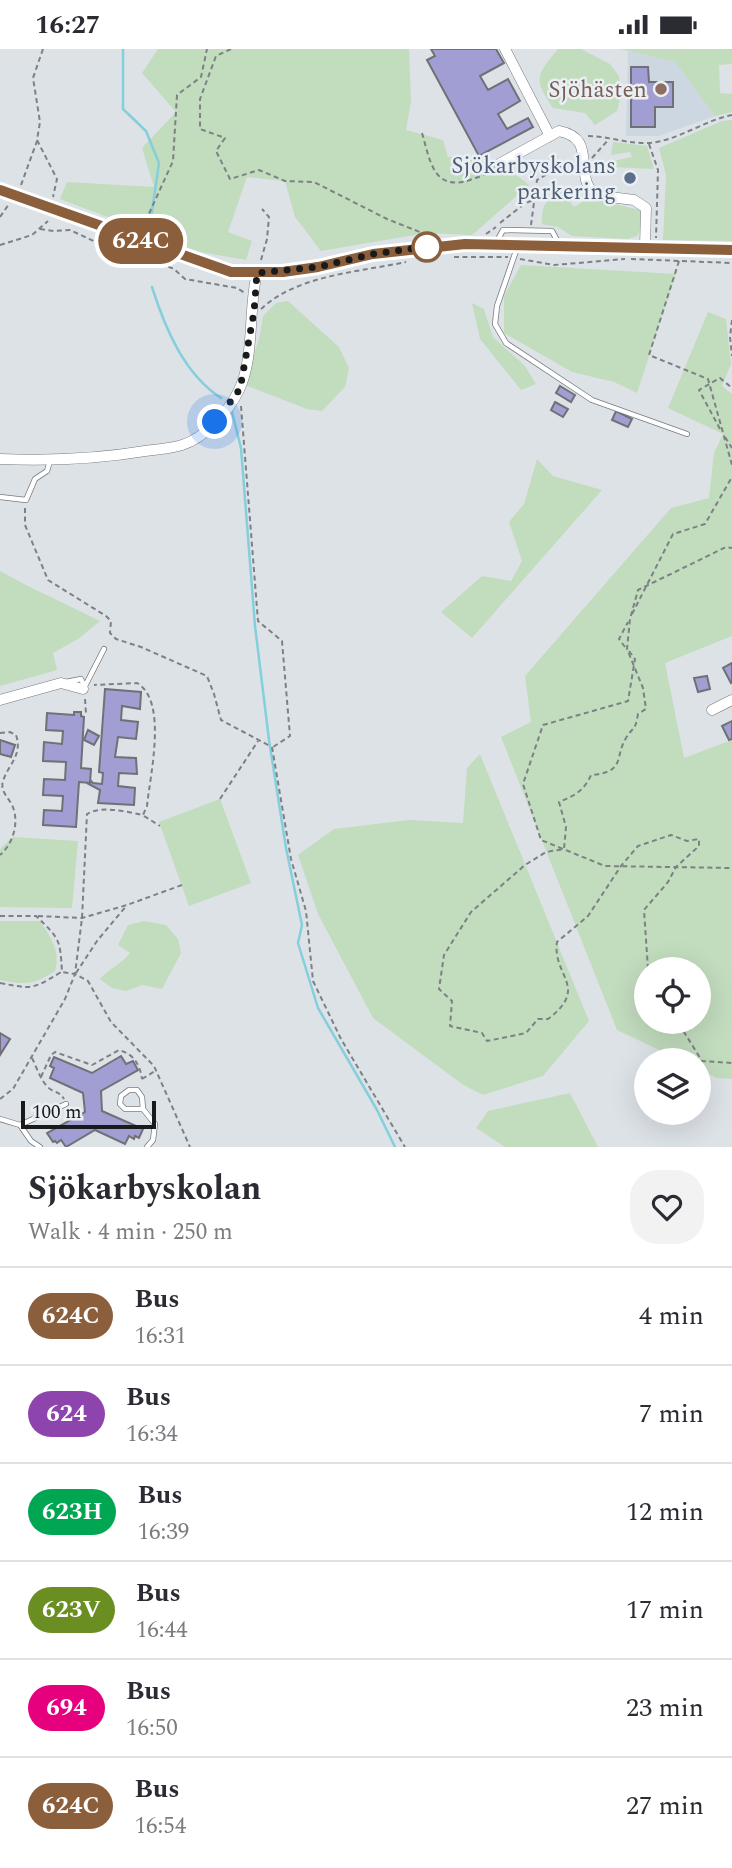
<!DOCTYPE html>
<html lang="en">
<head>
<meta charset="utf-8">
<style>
	:root { --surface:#fff; --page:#f2f2f3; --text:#2b2b33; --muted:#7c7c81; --line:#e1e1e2 }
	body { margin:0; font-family:Spectral,serif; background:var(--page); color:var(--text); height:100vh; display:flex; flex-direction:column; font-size:26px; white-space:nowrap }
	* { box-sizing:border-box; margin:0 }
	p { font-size:23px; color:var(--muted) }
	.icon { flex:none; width:38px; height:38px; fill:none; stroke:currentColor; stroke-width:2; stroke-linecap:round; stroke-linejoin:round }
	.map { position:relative; height:1098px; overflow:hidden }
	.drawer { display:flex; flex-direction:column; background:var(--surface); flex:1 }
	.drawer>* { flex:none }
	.badge { padding:0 14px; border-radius:23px; font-size:24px; line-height:46px }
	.fabs { position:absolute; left:634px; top:908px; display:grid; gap:14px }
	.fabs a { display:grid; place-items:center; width:77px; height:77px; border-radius:50%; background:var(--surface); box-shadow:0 7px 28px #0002; font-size:35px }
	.scale { position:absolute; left:21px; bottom:18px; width:135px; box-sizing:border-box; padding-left:7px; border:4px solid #181a1c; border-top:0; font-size:19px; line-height:24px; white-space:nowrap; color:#181a1c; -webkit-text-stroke:5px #eaeff4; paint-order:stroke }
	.you { position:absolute; width:35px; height:35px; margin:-18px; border:5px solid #fff; border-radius:50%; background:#1a73e8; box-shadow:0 0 0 10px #1a73e833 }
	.map>.badge { position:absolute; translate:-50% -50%; box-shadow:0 0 0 4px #fff }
	.round { display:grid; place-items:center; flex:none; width:74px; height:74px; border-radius:28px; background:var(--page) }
	.summary { display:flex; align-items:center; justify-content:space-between; height:119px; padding:0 28px }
	h1 { font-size:33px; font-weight:700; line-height:52px }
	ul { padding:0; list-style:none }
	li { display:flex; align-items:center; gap:21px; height:98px; padding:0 28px; border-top:2px solid var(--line) }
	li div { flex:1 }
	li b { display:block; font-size:26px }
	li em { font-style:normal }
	li .badge { min-width:77px; font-weight:700; text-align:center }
	.status { display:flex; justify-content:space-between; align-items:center; height:49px; padding:0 35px; background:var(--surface); direction:ltr }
	.status svg { height:19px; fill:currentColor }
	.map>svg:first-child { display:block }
	.built { fill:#cdd7e2 }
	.green { fill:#c2dcbe; fill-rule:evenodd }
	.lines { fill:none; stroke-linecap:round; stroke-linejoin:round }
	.stream { stroke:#85cfdc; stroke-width:2.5 }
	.building { fill:#a09ed2; stroke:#707076; stroke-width:2 }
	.service-casing { stroke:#767a7e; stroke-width:6 }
	.minor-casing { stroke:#767a7e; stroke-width:11 }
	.tertiary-casing { stroke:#767a7e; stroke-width:14 }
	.path { stroke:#7d8185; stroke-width:2; stroke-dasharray:5 3.5; stroke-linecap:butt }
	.service { stroke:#fff; stroke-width:4.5 }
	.minor { stroke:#fff; stroke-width:10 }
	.tertiary { stroke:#fff; stroke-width:12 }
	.line-casing { stroke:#fff; stroke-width:16 }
	.line { stroke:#8b5e3c; stroke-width:10 }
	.walk { stroke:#181a1c; stroke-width:7; stroke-dasharray:0 12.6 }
	.education-dot { fill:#8d6e63; stroke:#eaeff4; stroke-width:2.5 }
	.service-dot { fill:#5c6f8a; stroke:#eaeff4; stroke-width:2.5 }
	.stop-dot { fill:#fff; stroke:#8b5e3c; stroke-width:3.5 }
	.labels { text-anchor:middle; stroke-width:5; stroke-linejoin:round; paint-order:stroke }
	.education-label { font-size:23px; fill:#785e54; stroke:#eaeff4; text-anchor:end }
	.service-label { font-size:23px; fill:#4e5e75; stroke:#eaeff4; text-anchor:end }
</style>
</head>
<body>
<div class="status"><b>16:27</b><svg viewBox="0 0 49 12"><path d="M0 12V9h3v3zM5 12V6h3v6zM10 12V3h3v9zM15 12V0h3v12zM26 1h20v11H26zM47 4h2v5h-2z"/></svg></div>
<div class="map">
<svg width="732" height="1098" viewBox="0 0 732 1098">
	<rect width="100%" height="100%" fill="#dde2e7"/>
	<path class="built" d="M628,2l47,11 40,54 -56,20h-33z"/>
	<g class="green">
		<path d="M158,0h251l2,52 -5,29 37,10 5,17c31,3 57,6 81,28l-57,50 -46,-2 -105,18 -26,-34 -10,-36 -38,-4 -19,55 24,9 -6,19 -46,-8 -140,-53 7,-17 87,5 -12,-39 34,-36 -34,-39z"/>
		<path d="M558,0h23l29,15 9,12 2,20 -4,15 -22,14 -10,-12 -32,-5c-20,-30 -17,-32 5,-59z"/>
		<path d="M620,0h112v15l-13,1 1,28 12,1v18l-17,4 -40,-54z"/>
		<path d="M732,71v121l-69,-1 3,-65 -7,-27 63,-27z"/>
		<path d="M613,93l34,4 7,23 -42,-2 1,-6 19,-4 -2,-5 -19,3z"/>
		<path d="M561,141l13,17 15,-9 51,12 3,15 -6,11 -9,3 -56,-3 -14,-9 -16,-3c-1,-17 4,-26 19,-34z"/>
		<path d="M521,216l155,9 -39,119 -23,-11 -42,-10 -68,-39v-37z"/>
		<path d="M288,252l51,46 10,21 -4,19 -23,24 -15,-2 -62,-24 15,-50 3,-19 13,-13z"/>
		<path d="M472,254l12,6 9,28 32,29 11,18 -15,6 -41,-51z"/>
		<path d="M708,263l18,7 5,45 -9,22 10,8v242l-67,27 19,95 48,-18v339l-15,-1 -19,-9v-8l-18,-1 -63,-30 -116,-293 30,-15 -6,-46 146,-168 38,-10 5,-45 9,-19 -55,-26zM646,920h52v53h-52z"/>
		<path d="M537,410l16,17 49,14 -130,148 -31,-26 41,-36 29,5 11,-20 -13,-39 15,-18z"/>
		<path d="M0,522l26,14 74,36 -22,18 -25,14 4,17 -57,16z"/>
		<path d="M480,705l109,267 -46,55 -60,19 -21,-11 -89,-66 -55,-104 -20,-59 36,-26 75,-9 54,3 4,-55z"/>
		<path d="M220,750l31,84 -62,23 -30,-84z"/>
		<path d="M13,788l65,4 -6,67 -72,-1v-58z"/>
		<path d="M0,872h40c11,17 21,30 15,50 -22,14 -30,14 -55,9z"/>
		<path d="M144,872l22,4 12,14 3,14 -19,36 -20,-4 -16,6 -14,-3 -12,-9c7,-9 22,-15 30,-26l-12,-8 10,-20z"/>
		<path d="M570,1044l28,54h-93l-29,-19 12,-17z"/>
	</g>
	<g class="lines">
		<g class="stream">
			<path d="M123,0v60l23,22 13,32 -8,55"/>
			<path d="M152,238c13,41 32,87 69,111"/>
			<path d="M231,359l10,40 14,178 14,114 17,108 16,77 -4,18 20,65 59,102 18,37"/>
		</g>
	</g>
	<g class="building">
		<path d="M431,0h65l8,14 -24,13 8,14 20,-11 12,22 -22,13 9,15 21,-11 5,9 -54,29 -52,-96 8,-4z"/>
		<path d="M631,18h17l1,15h24v25h-18v20h-24z"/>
		<path d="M560,337l15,9 -4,7 -15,-9z"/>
		<path d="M555,353l13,7 -5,8 -12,-7z"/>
		<path d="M616,362l16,8 -4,8 -16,-7z"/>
		<path d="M732,614v19l-1,1 -8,-15z"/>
		<path d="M707,627l3,13 -12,3 -4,-14z"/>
		<path d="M105,640l36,3 -1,17 -18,-3 -1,14 17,2 -2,17 -18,-2 -3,20 21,1 1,16 -18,-1 -1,13 17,2 -1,17 -36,-2 2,-13 -13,-7h3v-3l3,3 9,1 1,-11 -4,-1z"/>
		<path d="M74,663h7v4l3,1 -3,51 10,1 -1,14 -11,-1 -3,45 -33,-2 1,-15 18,1 1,-15 -20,-1 1,-16 21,1 1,-18 -23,-1 1,-19 18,2 1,-13 -17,-1 1,-17 27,2z"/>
		<path d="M732,672v18l-3,1 -7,-14z"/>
		<path d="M88,681l11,6 -5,9 -10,-5z"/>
		<path d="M0,691l15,5 -4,12 -11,-3z"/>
		<path d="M0,984l10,6 -10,16z"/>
		<path d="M121,1007l5,8 7,-3 5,9 -37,21 1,20 41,18 -4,9 -4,-2 -1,3 -5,-3 -4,8 -30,-14 -29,17 -5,-7 -4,3 -2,-2 -2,1 -6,-9 38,-21 -2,-19 -33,-15 4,-10 -4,-2 4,-9 38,16z"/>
	</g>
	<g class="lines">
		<defs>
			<g id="service">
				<path d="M496,194l7,-13 49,1 7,13"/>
				<path d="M517,199l-20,58 -2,18 11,19 86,57 95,34"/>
				<path d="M0,448l26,3 9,-21 12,-8 3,-10"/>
				<path d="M66,633l15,-3 3,6"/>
				<path d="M84,639l20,-39"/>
				<path d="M143,1060h-18l-5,-5 1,-8 8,-6h8l5,7 1,12 12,15 -2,16 -6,7"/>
				<path d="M0,1070l20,6 11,16 9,6"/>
				<path d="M20,1076l46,-21"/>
			</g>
			<g id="minor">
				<path d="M505,0l45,87"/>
				<path d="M499,115l60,-33c30,6 22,26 27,49 1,5 5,10 8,15l40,5 12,8 -1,39"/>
				<path d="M0,410c49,2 97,0 145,-8 12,-2 25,-2 37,-6 23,-7 47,-34 57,-55 16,-33 9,-82 18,-117"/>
				<path d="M0,651l61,-17 22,6"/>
				<path d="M712,661l20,-10"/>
			</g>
			<path id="tertiary" d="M0,141l231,82h52l35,-5 55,-13 92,-10 267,6"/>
		</defs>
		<use href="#service" class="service-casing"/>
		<use href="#minor" class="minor-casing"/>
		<use href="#tertiary" class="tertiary-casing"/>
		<g class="path">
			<path d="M43,0l-10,29 7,44 -3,18 20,39 -4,18"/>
			<path d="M231,0l-15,7 -16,43v30l25,9 -9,13 14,28 29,-9 26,11 29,1 73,37 43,17"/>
			<path d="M422,84c8,27 11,59 48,47 7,-3 14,-4 21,-9"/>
			<path d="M588,87c20,0 40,8 60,7 27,-1 57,-23 84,-28"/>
			<path d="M649,95l9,26 -2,68"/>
			<path d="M592,109l17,-19"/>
			<path d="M21,136l16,-44"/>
			<path d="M0,168l9,-13"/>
			<path d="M500,174l24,-19 13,-6"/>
			<path d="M531,176l6,-45 29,-17 7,-1"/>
			<path d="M40,180l14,2 16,-1 60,28 22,2 22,9 11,10 52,9 8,5"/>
			<path d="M142,180l31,-68 4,-66 24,-18 6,-28"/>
			<path d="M486,185l10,-7"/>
			<path d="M0,196l32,-10 16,-14"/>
			<path d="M454,208h54"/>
			<path d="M520,210l34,6 71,-6"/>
			<path d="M631,210l101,4"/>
			<path d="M261,211l6,-21 2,-22 -7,-8"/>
			<path d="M679,212l-30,94 59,24 24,86"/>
			<path d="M261,260c36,-34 98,-37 145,-47"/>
			<path d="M732,271l-2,17 2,19"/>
			<path d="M241,357l17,215 24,20 8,95 -17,11"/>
			<path d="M720,380l-21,-39 21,-12 12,10"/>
			<path d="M725,388l7,11"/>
			<path d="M25,459v17l23,55 58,36 5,5 -1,12 6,6 25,8 66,29 7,18 7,26 49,26"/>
			<path d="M632,565l41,-80 32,-10 27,-47"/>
			<path d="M625,598l-6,-8 9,-17"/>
			<path d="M629,602l6,8 -7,42 -85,24 -20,59 18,56 64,26 127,2"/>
			<path d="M85,650l1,15"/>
			<path d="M0,684l10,-1 6,3c7,20 -8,30 -13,46 -3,10 5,16 9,24 8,17 1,39 -12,50"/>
			<path d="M272,698l19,112 15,52 7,70 28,58 64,108"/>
			<path d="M220,750l38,-58"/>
			<path d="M144,767l16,10"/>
			<path d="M0,867h36c24,23 24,23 26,56l13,2 13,7 23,41 43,44 36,81"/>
			<path d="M38,867l44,2 45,-13 55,-20"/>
			<path d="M648,920l-4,-59 24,-28 8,-15 23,-21v-7l-12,2 -16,-6 -33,11 -17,20 -33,50 -31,26c-5,34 33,45 -9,77h-10l-12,14 -39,8 -5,-8 -32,-7 2,-25 -13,-12 5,-34 27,-43 54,-47 21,-13 18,-3 2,-22 -7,-25c15,-6 25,-11 32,-27 35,-3 23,-17 35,-37 8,-13 9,-6 12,-24l8,-5 -3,-21 -16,-39 3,-30 8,-29 88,-43 6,1"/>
			<path d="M76,924l21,-32 30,-36"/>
			<path d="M0,934c32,6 32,7 61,-11"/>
			<path d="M669,973l15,10 18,29 30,2"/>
			<path d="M32,1009c5,10 9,24 18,31 6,4 10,3 14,10"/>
			<path d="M41,1028l10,-22 4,-3 37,13 27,-15c15,4 21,15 23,29"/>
			<path d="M142,1030l13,-8"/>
			<path d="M0,1050l13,-10 52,-90 10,-25 7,-56 5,-104c15,-9 40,-2 56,1l4,-9c3,-31 21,-105 -10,-123l-43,2"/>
		</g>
		<use href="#service" class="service"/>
		<use href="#minor" class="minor"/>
		<use href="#tertiary" class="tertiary"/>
	</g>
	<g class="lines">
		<defs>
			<path id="line" d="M0,141l231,82h52l35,-5 55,-13 92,-10 267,6"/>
		</defs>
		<use href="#line" class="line-casing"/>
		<use href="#line" class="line"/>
		<path class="walk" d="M215,373l25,-33 14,-77 3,-39 61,-6 55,-13 57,-8 -3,1"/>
	</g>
	<circle class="education-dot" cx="661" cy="40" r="7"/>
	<circle class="service-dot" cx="630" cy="129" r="7"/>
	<circle class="stop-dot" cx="427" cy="198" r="14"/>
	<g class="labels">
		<g class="education-label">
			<text x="647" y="48">Sjöhästen</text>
		</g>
		<g class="service-label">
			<text x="616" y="124">Sjökarbyskolans<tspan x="616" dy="26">parkering</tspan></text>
		</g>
	</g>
</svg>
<div class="fabs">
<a><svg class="icon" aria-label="locate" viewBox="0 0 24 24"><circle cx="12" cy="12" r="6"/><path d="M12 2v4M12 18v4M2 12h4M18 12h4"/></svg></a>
<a><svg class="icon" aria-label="layers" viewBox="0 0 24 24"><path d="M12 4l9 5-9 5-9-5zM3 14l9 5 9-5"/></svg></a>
</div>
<div class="scale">100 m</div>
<div class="you" style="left:215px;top:373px"></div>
<b class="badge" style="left:141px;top:192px;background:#8b5e3c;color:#fff">624C</b>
</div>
<section class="drawer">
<div class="summary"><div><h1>Sjökarbyskolan</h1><p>Walk · 4 min · 250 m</p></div><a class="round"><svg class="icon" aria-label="heart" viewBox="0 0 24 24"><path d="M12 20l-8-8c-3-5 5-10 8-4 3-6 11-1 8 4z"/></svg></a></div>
<ul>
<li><span class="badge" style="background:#8b5e3c;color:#fff">624C</span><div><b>Bus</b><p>16:31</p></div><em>4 min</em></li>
<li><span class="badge" style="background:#8e44ad;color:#fff">624</span><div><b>Bus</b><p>16:34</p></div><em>7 min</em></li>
<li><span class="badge" style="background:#00a651;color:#fff">623H</span><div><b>Bus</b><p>16:39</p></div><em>12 min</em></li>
<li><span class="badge" style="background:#6b8e23;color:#fff">623V</span><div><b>Bus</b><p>16:44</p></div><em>17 min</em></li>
<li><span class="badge" style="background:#e6007e;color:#fff">694</span><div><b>Bus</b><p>16:50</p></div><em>23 min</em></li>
<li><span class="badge" style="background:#8b5e3c;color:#fff">624C</span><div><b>Bus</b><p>16:54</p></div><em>27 min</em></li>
</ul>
</section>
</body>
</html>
